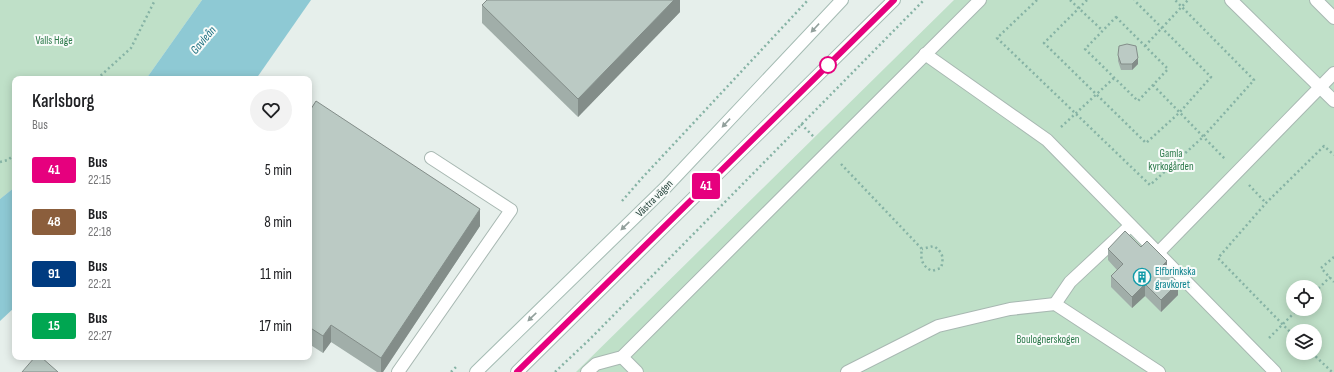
<!DOCTYPE html>
<html lang="en">
<head>
<meta charset="utf-8">
<style>
	:root { --surface:#fff; --page:#f2f2f2; --text:#202124; --muted:#757577 }
	body { margin:0; font-family:"Sofia Sans Condensed",sans-serif; background:var(--page); color:var(--text); height:100vh; display:flex; flex-direction:column; font-size:15px; white-space:nowrap }
	* { box-sizing:border-box; margin:0 }
	p { font-size:13px; color:var(--muted) }
	.icon { flex:none; width:22px; height:22px; fill:none; stroke:currentColor; stroke-width:2; stroke-linecap:round; stroke-linejoin:round }
	.map { position:relative; flex:1; overflow:hidden }
	.panel { position:absolute; left:12px; top:76px; width:300px; height:284px; display:flex; flex-direction:column; background:var(--surface); border-radius:8px; box-shadow:0 2px 10px #0003 }
	.panel>* { flex:none }
	.badge { padding:0 8px; border-radius:3px; font-size:14px; line-height:26px }
	.fabs { position:absolute; left:1286px; top:280px; display:grid; gap:8px }
	.fabs a { display:grid; place-items:center; width:36px; height:36px; border-radius:50%; background:var(--surface); box-shadow:0 2px 10px #0003; font-size:20px }
	.map>.badge { position:absolute; translate:-50% -50%; box-shadow:0 0 0 2px #fff }
	.round { display:grid; place-items:center; flex:none; width:42px; height:42px; border-radius:21px; background:var(--page) }
	.headline { display:flex; align-items:center; justify-content:space-between; height:68px; padding:0 20px }
	h1 { font-size:19px; font-weight:600; line-height:30px }
	ul { padding:0; list-style:none }
	li { display:flex; align-items:center; gap:12px; height:52px; padding:0 20px }
	li div { flex:1 }
	li b { display:block; font-size:15px }
	li em { font-style:normal }
	li .badge { min-width:44px; font-weight:700; text-align:center }
	.map>svg:first-child { display:block }
	.green { fill:#bfe0c8; fill-rule:evenodd }
	.water { fill:#8ec9d4 }
	.lines { fill:none; stroke-linecap:round; stroke-linejoin:round }
	.lane-casing { stroke:#a8b8b2; stroke-width:14 }
	.secondary-casing { stroke:#a4bbb3; stroke-width:14 }
	.path { stroke:#86b3a5; stroke-width:2.5; stroke-dasharray:2 3; stroke-linecap:butt }
	.lane { stroke:#fff; stroke-width:12 }
	.secondary { stroke:#fff; stroke-width:12 }
	.wall { fill:#a1aea9 }
	.shaded-wall { fill:#838d89 }
	.building { fill:#bbcac4; stroke:#838d89 }
	.oneway { fill:#92a09c }
	.line-casing { stroke:#fff; stroke-width:9 }
	.line { stroke:#e6007e; stroke-width:6 }
	.stop-dot { fill:#fff; stroke:#e6007e; stroke-width:2 }
	.labels { text-anchor:middle; stroke-width:4; stroke-linejoin:round; paint-order:stroke }
	.park-label { font-size:11px; fill:#2d7a4b; stroke:#f7fbf9 }
	.street-label { font-size:11px; fill:#24423a; stroke:#f7fbf9 }
	.culture-label { font-size:11px; fill:#0d838f; stroke:#f7fbf9; text-anchor:start }
	.water-label { font-size:12px; font-style:italic; fill:#1c6f80; stroke:#f7fbf9 }
</style>
</head>
<body>
<div class="map">
<svg width="1334" height="372" viewBox="0 0 1334 372">
	<rect width="100%" height="100%" fill="#e6efeb"/>
	<g class="green">
		<path d="M0,0h202l-56,79h-131v108l-15,12z"/>
		<path d="M954,0h380v372h-758zM1293,287h22v22h-22zM1293,331h22v22h-22z"/>
	</g>
	<g class="water">
		<path d="M202,0h109l-55,79h-110z"/>
		<path d="M15,187v120l-15,14v-122z"/>
	</g>
	<g class="lines">
		<defs>
			<g id="lane">
				<path d="M1231,0l103,101"/>
				<path d="M1316,0l18,18"/>
				<path d="M925,54l122,86 228,232"/>
				<path d="M1158,253l176,-180"/>
				<path d="M1055,304l15,-22 60,-56"/>
				<path d="M622,357l15,15"/>
				<path d="M398,372l113,-162 -80,-52"/>
				<path d="M587,372l9,-8 26,-7 358,-357"/>
				<path d="M847,372l91,-46 72,-17 45,-5 104,68"/>
			</g>
			<g id="secondary">
				<path d="M476,372l190,-185 176,-187"/>
				<path d="M517,372l377,-372"/>
			</g>
		</defs>
		<use href="#lane" class="lane-casing"/>
		<use href="#secondary" class="secondary-casing"/>
		<g class="path">
			<path d="M1037,0l-40,38 153,147 53,-48 51,-57 -79,-80"/>
			<path d="M1070,0l32,30"/>
			<path d="M1087,0l-43,43 102,100 33,-30 32,-36 -77,-77"/>
			<path d="M1116,17l52,52 -30,32 -53,-52z"/>
			<path d="M1145,46l43,-46"/>
			<path d="M97,79l34,-31 24,-48"/>
			<path d="M1153,85l72,74"/>
			<path d="M801,124l14,14"/>
			<path d="M1061,127l53,-49"/>
			<path d="M0,162l8,-2 7,-6"/>
			<path d="M841,164l81,85c-2,10 0,17 10,22l9,-3c3,-11 2,-15 -7,-22l-12,3"/>
			<path d="M1249,185l17,18"/>
			<path d="M622,201l21,-24 165,-177"/>
			<path d="M1334,257l-13,11 13,14"/>
			<path d="M1315,292l15,-15"/>
			<path d="M1293,335l-75,-77 48,-55 58,-57 10,9"/>
			<path d="M1269,338l29,-29"/>
			<path d="M1312,353l20,19"/>
			<path d="M451,372l7,-7"/>
			<path d="M555,372l35,-33 334,-339"/>
		</g>
		<use href="#lane" class="lane"/>
		<use href="#secondary" class="secondary"/>
	</g>
	<g class="wall">
		<path d="M680,0v12l-102,105 -96,-94v-18z"/>
		<path d="M1118,55l20,9 -6,6h-11l-3,-9z"/>
		<path d="M309,112l171,114 -97,146h-6l-46,-30 -8,11 -14,-9z"/>
		<path d="M1108,249l59,23 11,23 -17,17 -16,-16 -13,12 -21,-21v-11l6,-6 -9,-10z"/>
	</g>
	<g class="shaded-wall">
		<path d="M674,0h6v12l-102,105v-18z"/>
		<path d="M1138,58v6l-6,6v-6z"/>
		<path d="M480,209v17l-97,146h-2v-14z"/>
		<path d="M1167,261v12l-6,-6z"/>
		<path d="M1178,283v12l-17,17v-12z"/>
		<path d="M1145,284v12l-13,12v-11z"/>
		<path d="M331,325v17l-8,11v-17z"/>
	</g>
	<g class="building">
		<path d="M487,0h187l-96,99 -96,-94z"/>
		<path d="M1127,44l9,2 2,12 -6,6h-11l-3,-9 1,-9z"/>
		<path d="M316,101l164,108 -99,149 -50,-33 -8,11 -14,-9v-215z"/>
		<path d="M1125,231l16,16 6,-6 20,20 -6,6 17,16 -17,17 -16,-16 -13,13 -21,-21 12,-12 -15,-15z"/>
		<path d="M35,357h6l17,15h-36z"/>
	</g>
	<defs><path id="oneway-solid" d="M-6-.8H1V-3.2L6.5 0L1 3.2V.8H-6Z"/></defs>
	<g class="oneway">
		<use href="#oneway-solid" transform="translate(815 28) rotate(133)"/>
		<use href="#oneway-solid" transform="translate(726 123) rotate(133)"/>
		<use href="#oneway-solid" transform="translate(625 226) rotate(136)"/>
		<use href="#oneway-solid" transform="translate(532 317) rotate(136)"/>
	</g>
	<g class="lines">
		<defs>
			<path id="line" d="M517,372l377,-372"/>
		</defs>
		<use href="#line" class="line-casing"/>
		<use href="#line" class="line"/>
	</g>
	<defs>
		<symbol id="building-ring" viewBox="-11 -11 22 22"><circle r="9.5" fill="#f7fbf9" stroke="#0f9aa8" stroke-width="1.5"/><path d="M-4-6H4V6H1V3H-1V6H-4ZM-2.5-4.3h1.7v1.8h-1.7ZM.8-4.3h1.7v1.8H.8ZM-2.5-1h1.7V.8h-1.7ZM.8-1h1.7V.8H.8Z" fill="#0f9aa8"/></symbol>
	</defs>
	<g fill-rule="evenodd">
		<use href="#building-ring" x="1132" y="267" width="20" height="20"/>
	</g>
	<circle class="stop-dot" cx="828" cy="65" r="8"/>
	<g class="labels">
		<g class="park-label">
			<text x="54" y="44">Valls Hage</text>
			<text x="1171" y="157">Gamla<tspan x="1171" dy="13">kyrkogården</tspan></text>
			<text x="1048" y="343">Boulognerskogen</text>
		</g>
		<g class="street-label">
			<text transform="translate(654 198) rotate(-45)" y="4">Västra vägen</text>
		</g>
		<g class="culture-label">
			<text x="1155" y="275">Elfbrinkska<tspan x="1155" dy="13">gravkoret</tspan></text>
		</g>
		<g class="water-label">
			<text transform="translate(203 40) rotate(-50)" y="4">Gavleån</text>
		</g>
	</g>
</svg>
<div class="fabs">
<a><svg class="icon" aria-label="locate" viewBox="0 0 24 24"><circle cx="12" cy="12" r="6"/><path d="M12 2v4M12 18v4M2 12h4M18 12h4"/></svg></a>
<a><svg class="icon" aria-label="layers" viewBox="0 0 24 24"><path d="M12 4l9 5-9 5-9-5zM3 14l9 5 9-5"/></svg></a>
</div>
<b class="badge" style="left:706px;top:186px;background:#e6007e;color:#fff">41</b>
<section class="panel">
<div class="headline"><div><h1>Karlsborg</h1><p>Bus</p></div><a class="round"><svg class="icon" aria-label="heart" viewBox="0 0 24 24"><path d="M12 20l-8-8c-3-5 5-10 8-4 3-6 11-1 8 4z"/></svg></a></div>
<ul>
<li><span class="badge" style="background:#e6007e;color:#fff">41</span><div><b>Bus</b><p>22:15</p></div><em>5 min</em></li>
<li><span class="badge" style="background:#8b5e3c;color:#fff">48</span><div><b>Bus</b><p>22:18</p></div><em>8 min</em></li>
<li><span class="badge" style="background:#003b80;color:#fff">91</span><div><b>Bus</b><p>22:21</p></div><em>11 min</em></li>
<li><span class="badge" style="background:#00a651;color:#fff">15</span><div><b>Bus</b><p>22:27</p></div><em>17 min</em></li>
</ul>
</section>
</div>
</body>
</html>
